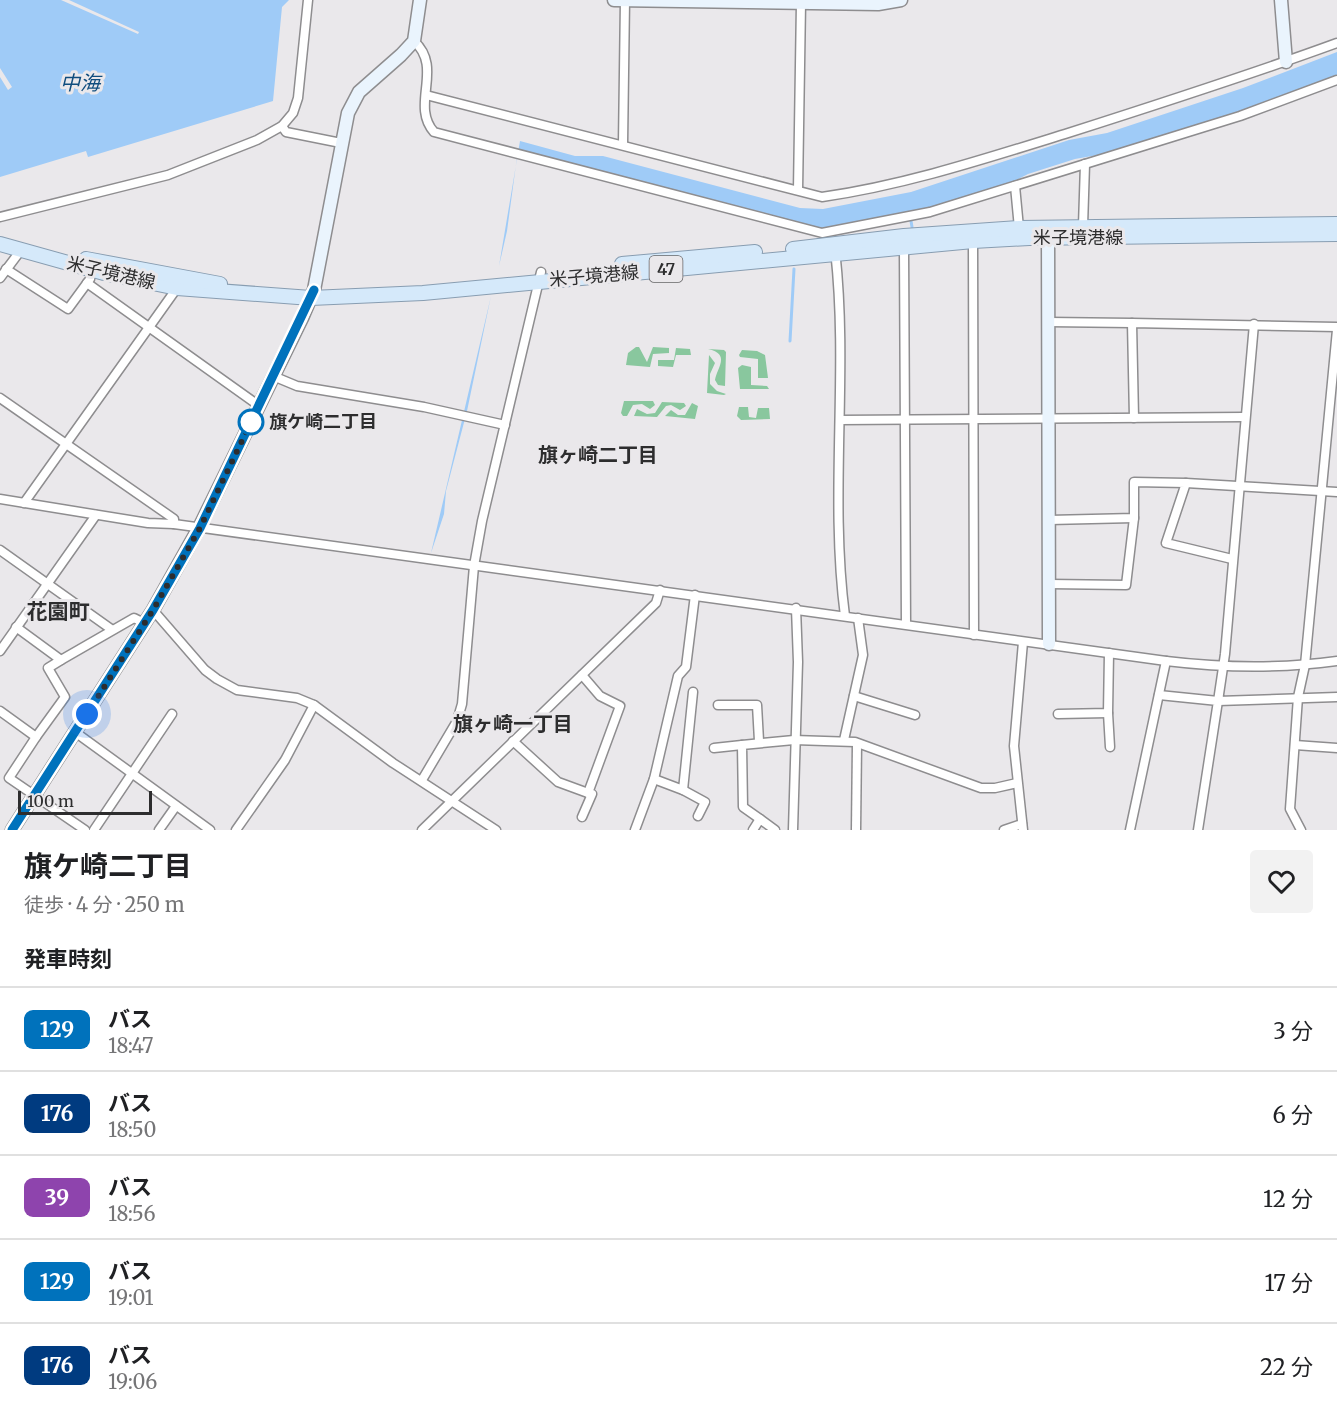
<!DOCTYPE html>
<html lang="ja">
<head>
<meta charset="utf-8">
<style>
	:root { --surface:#fff; --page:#f2f2f2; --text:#202124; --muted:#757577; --line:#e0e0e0 }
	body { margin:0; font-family:Merriweather,"Noto Sans JP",serif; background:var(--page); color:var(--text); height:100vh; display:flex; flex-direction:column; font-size:22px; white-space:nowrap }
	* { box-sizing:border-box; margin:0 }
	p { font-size:20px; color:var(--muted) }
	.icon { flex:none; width:33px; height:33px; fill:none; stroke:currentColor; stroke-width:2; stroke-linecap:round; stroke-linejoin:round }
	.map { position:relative; height:830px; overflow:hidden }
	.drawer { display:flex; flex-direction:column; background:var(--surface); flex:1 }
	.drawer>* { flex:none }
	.badge { padding:0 12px; border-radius:9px; font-size:21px; line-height:39px }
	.scale { position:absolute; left:18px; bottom:15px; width:134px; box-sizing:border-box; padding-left:6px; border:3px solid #2d2d2e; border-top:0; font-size:16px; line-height:21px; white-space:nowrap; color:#2d2d2e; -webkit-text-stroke:4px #eae8eb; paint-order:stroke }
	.you { position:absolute; width:30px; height:30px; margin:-15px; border:4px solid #fff; border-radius:50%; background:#1a73e8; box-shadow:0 0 0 9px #1a73e833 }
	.map>.badge { position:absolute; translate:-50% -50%; box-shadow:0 0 0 3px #fff }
	h2 { padding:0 24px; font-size:22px; line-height:54px }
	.round { display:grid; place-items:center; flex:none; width:63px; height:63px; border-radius:6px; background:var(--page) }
	.overview { display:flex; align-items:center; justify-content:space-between; height:102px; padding:0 24px }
	h1 { font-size:28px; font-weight:700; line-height:45px }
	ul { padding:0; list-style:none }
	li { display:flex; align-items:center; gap:18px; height:84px; padding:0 24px; border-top:2px solid var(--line) }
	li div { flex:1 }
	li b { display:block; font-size:22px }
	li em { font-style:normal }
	li .badge { min-width:66px; font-weight:700; text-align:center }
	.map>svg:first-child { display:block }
	.green { fill:#89c79e }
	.water { fill:#9fcbf7 }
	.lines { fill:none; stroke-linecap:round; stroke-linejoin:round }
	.stream { stroke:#9fcbf7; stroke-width:3 }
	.street-casing { stroke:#8e8d8f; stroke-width:11 }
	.secondary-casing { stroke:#8e8d8f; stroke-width:15 }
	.primary-casing { stroke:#889db1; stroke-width:16 }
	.street { stroke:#fff; stroke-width:8 }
	.secondary { stroke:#eaf4fd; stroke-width:12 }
	.primary { stroke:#d5e9fa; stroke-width:14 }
	.line-casing { stroke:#fff; stroke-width:14 }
	.line { stroke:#0072bc; stroke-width:9 }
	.walk { stroke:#2d2d2e; stroke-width:6; stroke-dasharray:0 10.8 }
	.stop-dot { fill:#fff; stroke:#0072bc; stroke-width:3 }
	.labels { text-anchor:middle; stroke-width:6; stroke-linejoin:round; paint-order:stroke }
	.shield { fill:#eae8eb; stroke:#666567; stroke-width:1.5 }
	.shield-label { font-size:16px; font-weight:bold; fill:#2d2d2e }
	.street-label { font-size:18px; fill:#2d2d2e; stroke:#eae8eb }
	.stop-label { font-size:18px; font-weight:bold; fill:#2d2d2e; stroke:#eae8eb; text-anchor:start }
	.water-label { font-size:20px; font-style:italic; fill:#104d7e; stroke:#eae8eb }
	.neighbourhood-label { font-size:20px; font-weight:bold; fill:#2d2d2e; stroke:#eae8eb }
	.quarter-label { font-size:21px; font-weight:bold; fill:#2d2d2e; stroke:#eae8eb }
</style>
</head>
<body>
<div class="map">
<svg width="1337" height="830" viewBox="0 0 1337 830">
	<rect width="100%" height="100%" fill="#eae8eb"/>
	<g class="green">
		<path d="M636,347h3l8,15 6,-15 16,1v5l-16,1 -3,13 -24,-2 2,-12z"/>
		<path d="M676,348l14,1 1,6h-15l-3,12 -15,-1v-6h16z"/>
		<path d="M708,349l16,1 2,2 -1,34 -7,-1 -3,-5c2,-12 16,-26 -7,-31z"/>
		<path d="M742,350l15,1 8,4 3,23h-10v-19l-18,-2 -1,-2z"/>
		<path d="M709,355l6,8 -5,11v10l7,7 9,3 -2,1 -17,-2z"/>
		<path d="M742,365l9,2v18l16,1 2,3h-29l-2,-21z"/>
		<path d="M624,401h29l2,4 -5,4 -8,-5 -9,1 -6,11h-4l-2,-3z"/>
		<path d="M662,402l22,1 2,3 -6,4 -9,-5 -5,1 -9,11 -23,-1 3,-7 10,5 8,-1z"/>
		<path d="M692,403l6,3 -3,13 -30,-3 6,-6 7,5h7z"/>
		<path d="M739,407h9l1,10 7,1 2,-10h11l1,11 -29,1 -4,-4z"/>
	</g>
	<g class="water">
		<path d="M0,0h61l77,34 1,-2 -70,-32h220l-7,7 -9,94 -185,56 -2,-6 -86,26v-100l8,13 4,-3 -12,-19z"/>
		<path d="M1337,52v23l-96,38 -36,9 1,2 -4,-1 -93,30 -34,6 -47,15 -19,10 -96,28 -89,17 -303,-78 -4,6 -10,74 -8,35 21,-125 55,15h28l197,52 23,1 88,-17 158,-52 38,-7 136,-45z"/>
		<path d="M491,296l-24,115 -21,80 -2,23 -13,39z"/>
	</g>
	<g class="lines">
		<g class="stream">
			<path d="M911,221l1,6"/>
			<path d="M790,341l4,-72"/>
		</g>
		<defs>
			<g id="street">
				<path d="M414,41c30,27 -4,64 20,91l388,101 108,-21 310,-96 97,-36"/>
				<path d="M426,95l396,102c83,-12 162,-38 243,-63 91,-29 182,-58 272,-91"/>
				<path d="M282,126l4,6 55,11"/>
				<path d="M623,144l2,-144"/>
				<path d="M1015,186l4,42"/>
				<path d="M798,190l3,-187"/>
				<path d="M0,217l168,-42 89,-35 25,-14 11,-13 5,-15 10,-98"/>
				<path d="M1083,226l2,-62"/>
				<path d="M973,241l1,394"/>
				<path d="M904,249l2,375"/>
				<path d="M835,250c14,121 -6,245 10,366"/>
				<path d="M6,269l62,40 22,-30"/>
				<path d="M0,278l21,-28"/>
				<path d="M87,283l171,122"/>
				<path d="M1048,322l84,1"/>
				<path d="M1254,324l-29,330 -7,47 119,-4"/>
				<path d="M273,376l24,10 127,21 81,18"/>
				<path d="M0,398l174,121v5"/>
				<path d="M1134,418l-2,-95 205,4"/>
				<path d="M840,420l404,-3"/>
				<path d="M1186,483l151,9"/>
				<path d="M0,499l148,24 26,1 992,137c58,7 113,8 171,0"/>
				<path d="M24,503l153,-215"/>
				<path d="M1049,520l85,-2v-36l52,1 -20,60 66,16"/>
				<path d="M0,550l111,79"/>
				<path d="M1049,584l77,1 8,-67"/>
				<path d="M153,610l52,60 12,9 20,11 60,8 17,7 79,58 103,67"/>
				<path d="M16,627l45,33 -13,8 17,29 -29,40"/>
				<path d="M1023,642l-9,104 9,84"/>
				<path d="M0,651l96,-136"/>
				<path d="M61,660l73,-42 10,5"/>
				<path d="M582,675l18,21 20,10 -32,87 4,1 -10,23"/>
				<path d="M1159,695l59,6 -20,129"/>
				<path d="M854,696l61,19"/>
				<path d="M718,705h39l2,36"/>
				<path d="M0,711l36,26 -27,41 76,52"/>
				<path d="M1108,713l2,34"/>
				<path d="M1058,714l50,-1 1,-60"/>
				<path d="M75,732l135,98"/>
				<path d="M844,740l19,-85 -5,-37"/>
				<path d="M513,741l45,41 30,11"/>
				<path d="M1295,745l42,3"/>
				<path d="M714,748l28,-3"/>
				<path d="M654,779l29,11 10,-98"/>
				<path d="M422,780l35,-59 5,-17 12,-138 8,-45 59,-249"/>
				<path d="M683,790l22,12 -7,14"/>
				<path d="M760,819l-17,-12 -1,-62 52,-5 61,2 126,46h14l22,-5"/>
				<path d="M94,830l78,-116"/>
				<path d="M159,830l17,-24"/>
				<path d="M236,830l49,-70 29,-55"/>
				<path d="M422,830l234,-227 4,-13"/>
				<path d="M635,830l19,-51 24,-103 8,-9 9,-72"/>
				<path d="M753,830l7,-11 15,11"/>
				<path d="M793,830l5,-168 -2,-54"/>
				<path d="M856,830l1,-86"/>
				<path d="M1004,830l18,-6"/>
				<path d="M1130,830l36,-169"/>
				<path d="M1301,830l-11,-21 8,-112 7,-32 32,-335"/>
			</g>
			<g id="secondary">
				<path d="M614,0l264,4 23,-4"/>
				<path d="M1281,0l5,62"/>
				<path d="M1048,229l1,415"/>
				<path d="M12,830l141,-220 46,-82 103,-210 12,-28 34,-177 11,-21 42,-37 13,-14 6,-41"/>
			</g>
			<g id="primary">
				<path d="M0,244l104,29 73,15 134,10 112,-5 550,-52 56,-3 308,-4"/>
				<path d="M793,249l111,-13 115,-8 318,-4"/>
				<path d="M86,259l134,25"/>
				<path d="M622,264l133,-12"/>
			</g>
		</defs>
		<use href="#street" class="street-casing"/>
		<use href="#secondary" class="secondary-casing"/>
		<use href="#primary" class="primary-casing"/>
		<use href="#street" class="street"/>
		<use href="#secondary" class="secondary"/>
		<use href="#primary" class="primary"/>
	</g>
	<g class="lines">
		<defs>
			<path id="line" d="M12,830l141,-220 47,-82 114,-238"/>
		</defs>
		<use href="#line" class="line-casing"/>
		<use href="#line" class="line"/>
		<path class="walk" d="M87,714l66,-104 47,-82 51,-106"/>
	</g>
	<circle class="stop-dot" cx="251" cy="422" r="12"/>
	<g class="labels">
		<rect class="shield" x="649.5" y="256" width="33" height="26" rx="4.5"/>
		<g class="shield-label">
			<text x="666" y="275">47</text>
		</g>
		<g class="street-label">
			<text x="1078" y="244">米子境港線</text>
			<text transform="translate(111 273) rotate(13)" y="6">米子境港線</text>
			<text transform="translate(594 276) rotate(-5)" y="6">米子境港線</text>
		</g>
		<g class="stop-label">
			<text x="269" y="428">旗ケ崎二丁目</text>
		</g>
		<g class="water-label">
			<text x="80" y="90">中海</text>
		</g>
		<g class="neighbourhood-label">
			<text x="598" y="462">旗ヶ崎二丁目</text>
			<text x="513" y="731">旗ヶ崎一丁目</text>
		</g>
		<g class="quarter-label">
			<text x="58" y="619">花園町</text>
		</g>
	</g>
</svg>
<div class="scale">100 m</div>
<div class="you" style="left:87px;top:714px"></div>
</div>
<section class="drawer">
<div class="overview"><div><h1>旗ケ崎二丁目</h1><p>徒歩 · 4 分 · 250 m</p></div><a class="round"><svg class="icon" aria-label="heart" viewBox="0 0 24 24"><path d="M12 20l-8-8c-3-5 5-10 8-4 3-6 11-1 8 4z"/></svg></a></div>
<h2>発車時刻</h2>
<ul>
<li><span class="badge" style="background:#0072bc;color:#fff">129</span><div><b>バス</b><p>18:47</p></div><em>3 分</em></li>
<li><span class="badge" style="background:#003b80;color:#fff">176</span><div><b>バス</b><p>18:50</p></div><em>6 分</em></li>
<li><span class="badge" style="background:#8e44ad;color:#fff">39</span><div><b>バス</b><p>18:56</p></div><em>12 分</em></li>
<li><span class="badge" style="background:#0072bc;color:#fff">129</span><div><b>バス</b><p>19:01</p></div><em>17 分</em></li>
<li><span class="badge" style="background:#003b80;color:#fff">176</span><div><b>バス</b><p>19:06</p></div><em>22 分</em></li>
</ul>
</section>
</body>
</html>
